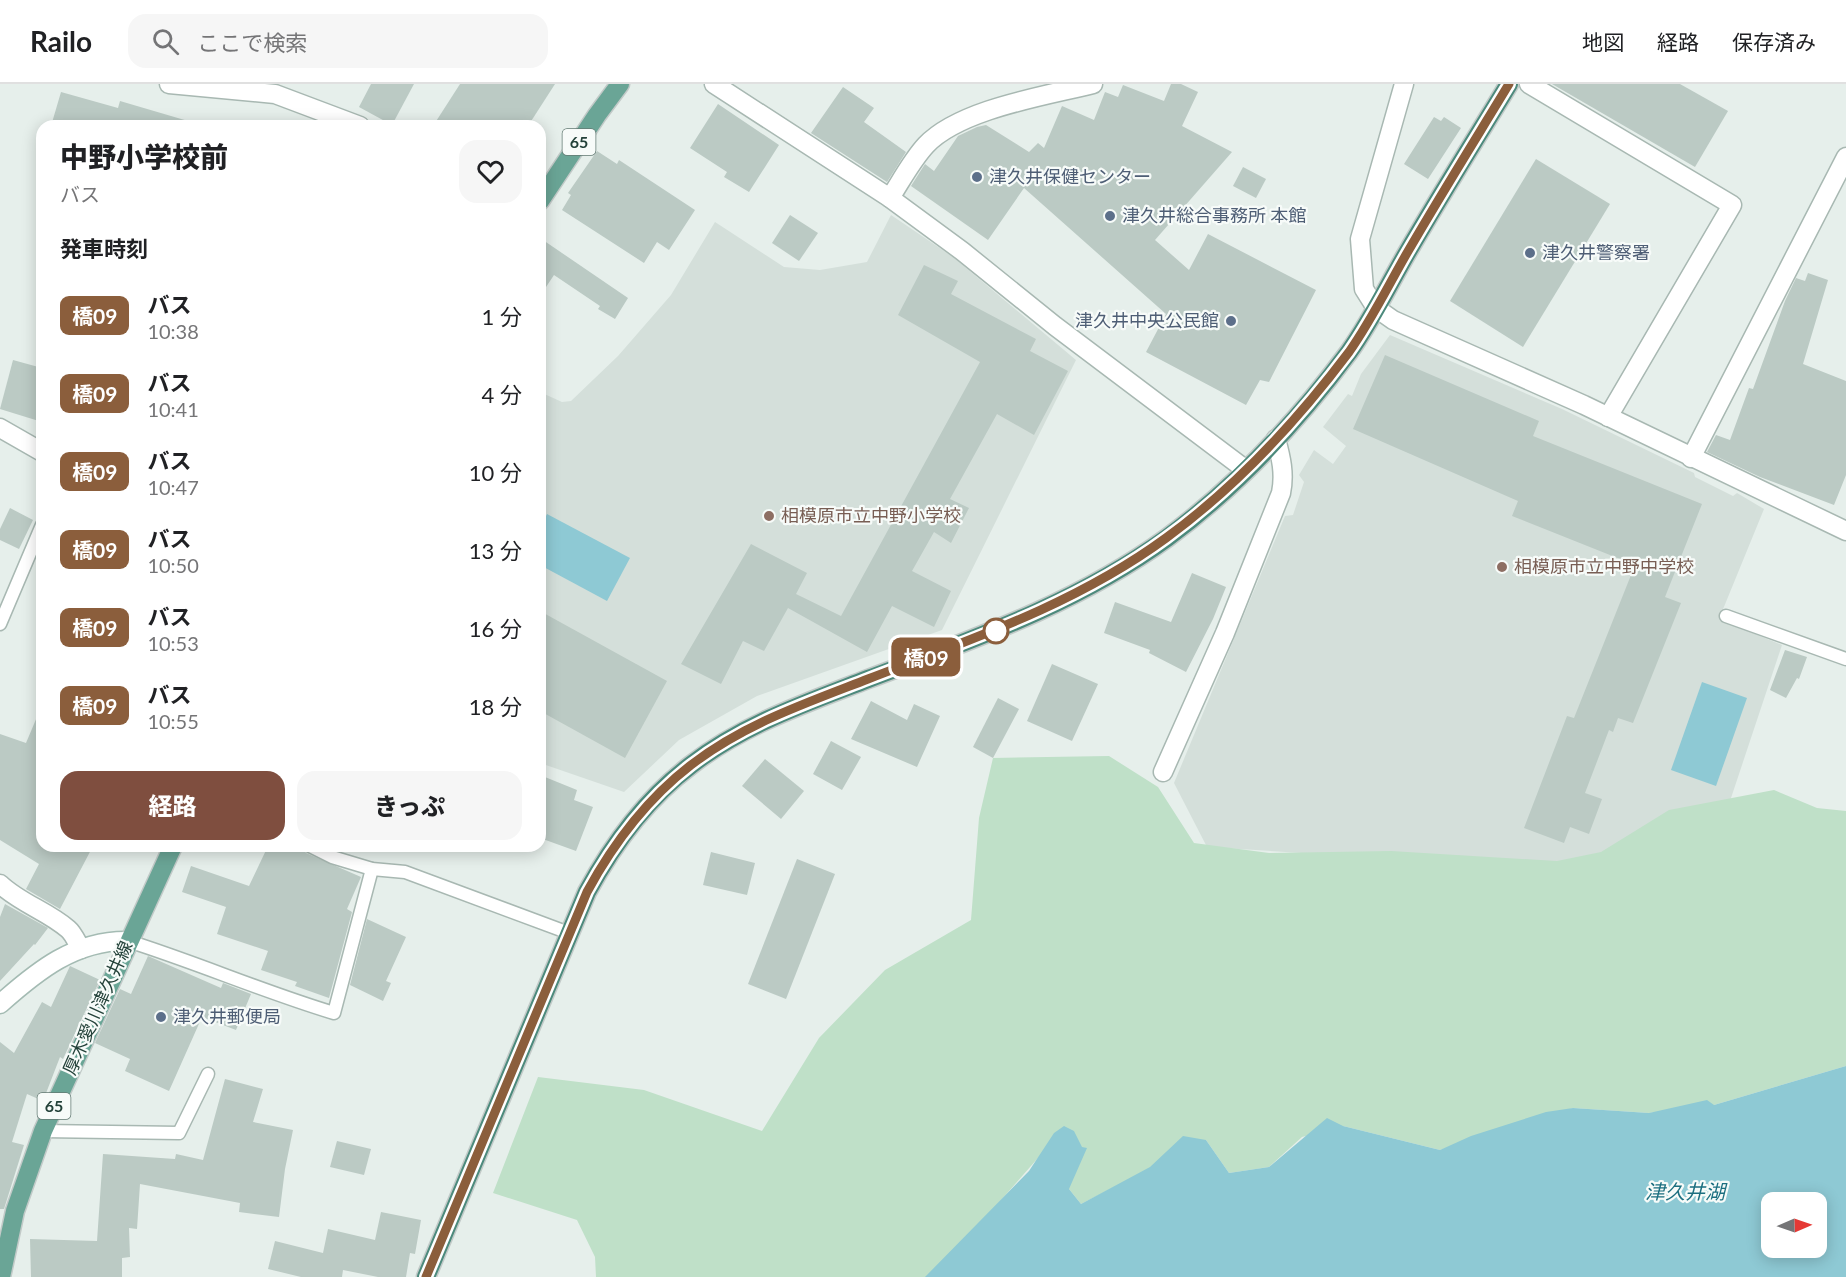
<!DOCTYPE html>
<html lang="ja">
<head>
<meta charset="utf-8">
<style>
	:root { --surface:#fff; --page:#f6f6f6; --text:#202124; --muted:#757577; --line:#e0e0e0; --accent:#7f4e3f }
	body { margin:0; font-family:Lato,"Noto Sans JP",sans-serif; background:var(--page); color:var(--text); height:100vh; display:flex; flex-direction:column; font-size:22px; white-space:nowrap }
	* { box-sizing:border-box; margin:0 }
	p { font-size:20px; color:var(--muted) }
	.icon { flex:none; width:33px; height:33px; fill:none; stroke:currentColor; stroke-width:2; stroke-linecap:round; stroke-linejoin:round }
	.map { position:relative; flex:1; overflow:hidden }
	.sheet { position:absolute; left:36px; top:36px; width:510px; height:732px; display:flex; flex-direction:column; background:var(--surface); border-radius:18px; box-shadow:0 3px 15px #0003 }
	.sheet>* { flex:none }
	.badge { padding:0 12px; border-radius:9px; font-size:21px; line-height:39px }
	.needle { width:39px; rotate:88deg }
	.fabs { position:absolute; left:1761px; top:1108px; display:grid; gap:12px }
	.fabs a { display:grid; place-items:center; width:66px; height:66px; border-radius:12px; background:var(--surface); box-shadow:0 3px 15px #0003; font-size:30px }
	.map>.badge { position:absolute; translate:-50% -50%; box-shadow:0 0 0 3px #fff }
	h2 { padding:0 24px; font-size:22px; line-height:54px }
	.round { display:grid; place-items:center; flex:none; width:63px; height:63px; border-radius:18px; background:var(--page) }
	.head { display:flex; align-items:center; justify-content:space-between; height:102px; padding:0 24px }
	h1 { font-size:28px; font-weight:800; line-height:45px }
	.button { display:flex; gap:12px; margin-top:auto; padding:12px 24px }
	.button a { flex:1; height:69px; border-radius:18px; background:var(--accent); color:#fff; font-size:24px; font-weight:800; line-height:69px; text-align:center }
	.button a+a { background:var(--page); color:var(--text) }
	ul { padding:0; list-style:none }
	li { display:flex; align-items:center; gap:18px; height:78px; padding:0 24px }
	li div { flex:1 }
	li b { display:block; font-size:22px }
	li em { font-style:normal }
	li .badge { min-width:66px; font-weight:700; text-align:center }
	header { display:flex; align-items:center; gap:36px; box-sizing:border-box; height:84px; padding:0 30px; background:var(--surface); border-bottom:2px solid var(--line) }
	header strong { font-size:28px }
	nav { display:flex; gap:33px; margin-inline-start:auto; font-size:21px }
	.search { width:420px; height:54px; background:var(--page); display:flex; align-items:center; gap:15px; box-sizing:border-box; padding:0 21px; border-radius:18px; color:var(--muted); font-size:22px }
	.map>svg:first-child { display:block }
	.built { fill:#d4dfda }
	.green { fill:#bfe0c8 }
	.water { fill:#8ec9d4; fill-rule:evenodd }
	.building { fill:#bbcac4 }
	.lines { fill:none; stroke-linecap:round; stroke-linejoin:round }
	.service-casing { stroke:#a8b8b2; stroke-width:15 }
	.minor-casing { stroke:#a8b8b2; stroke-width:21 }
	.tertiary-casing { stroke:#a8b8b2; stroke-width:21 }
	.secondary-casing { stroke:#a4bbb3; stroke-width:21 }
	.primary-casing { stroke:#c2cac8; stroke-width:21 }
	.trunk-casing { stroke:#c2cac8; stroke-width:21 }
	.service { stroke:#fff; stroke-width:12 }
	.minor { stroke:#fff; stroke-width:18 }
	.tertiary { stroke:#fff; stroke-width:18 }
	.secondary { stroke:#fff; stroke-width:18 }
	.primary { stroke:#6aa596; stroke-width:18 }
	.trunk { stroke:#4c8a7c; stroke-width:18 }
	.line-casing { stroke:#fff; stroke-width:14 }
	.line { stroke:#8b5e3c; stroke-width:9 }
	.service-dot { fill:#5c6f8a; stroke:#f7fbf9; stroke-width:2 }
	.education-dot { fill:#8d6e63; stroke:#f7fbf9; stroke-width:2 }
	.stop-dot { fill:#fff; stroke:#8b5e3c; stroke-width:3 }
	.labels { text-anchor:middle; stroke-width:4.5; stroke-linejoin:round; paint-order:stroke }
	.shield { fill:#f7fbf9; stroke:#637a73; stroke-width:1.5 }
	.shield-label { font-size:16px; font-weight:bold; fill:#24423a }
	.service-label { font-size:18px; fill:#4e5e75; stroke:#f7fbf9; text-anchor:start }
	.education-label { font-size:18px; fill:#785e54; stroke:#f7fbf9; text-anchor:start }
	.street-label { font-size:18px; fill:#24423a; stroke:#f7fbf9 }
	.water-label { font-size:20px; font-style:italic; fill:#1c6f80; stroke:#f7fbf9 }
</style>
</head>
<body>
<header>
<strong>Railo</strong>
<div class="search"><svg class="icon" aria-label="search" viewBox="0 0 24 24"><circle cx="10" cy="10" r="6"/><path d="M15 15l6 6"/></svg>ここで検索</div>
<nav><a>地図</a><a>経路</a><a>保存済み</a></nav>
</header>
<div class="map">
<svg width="1846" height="1193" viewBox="0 0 1846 1193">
	<rect width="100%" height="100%" fill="#e6efeb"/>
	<g class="built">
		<path d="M891,131l62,42 123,103 -134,270 -185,66 -78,44 -55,52 -84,-29v-371l22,10 9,-1 47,-45 53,-61 44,-73 69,45 36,3 47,-8z"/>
		<path d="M1390,251l172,74 132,64 1,4 38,19 4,-3 27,16 -45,110 63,26 -57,171 -138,65 -48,-13 -332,-21 -33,-64 111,-267 8,-1 11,-33 -5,-7 15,-25 19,14 13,-18 -23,-19 25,-33 4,2 9,-22z"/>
	</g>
	<path class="green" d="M1109,672l49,31 36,56 75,10 122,-2 166,10 44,-9 68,-42 105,-20 43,18 29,3v255l-132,39 -65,8 -76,-5 -133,42 -97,-24 -41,11 -33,30 -40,6 -23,-33 -125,64 -12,-15 -10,-55 -108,123 -22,20h-333l-1,-20 -18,-37 -84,-27 45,-116 106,13 118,41 57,-93 66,-68 86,-50 8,-102 14,-60z"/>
	<g class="water">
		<path d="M547,430l83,44 -23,43 -67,-36v-37z"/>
		<path d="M1702,598l45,16 -31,88 -45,-16z"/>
		<path d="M1846,982v211h-921l104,-106 25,-38 10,-7 10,5 8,16 5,1 -18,41 12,15 69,-37 33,-31 23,4 23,33 40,-6 58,-49 16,8 97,24 31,-14 75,-24 27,-4 76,5 58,-13 7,5zM1772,1119h44v45h-44z"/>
	</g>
	<g class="building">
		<path d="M371,0h43l-22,41 -33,-18z"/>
		<path d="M460,0h95l-27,42h-95z"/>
		<path d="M1171,0h10l17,8 -16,34 50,26 -77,88 34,30 19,-36 108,56 -47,92 -9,-2 -14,25 -100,-53 20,-38 -142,-126 -36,52 -77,-54 14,-22 9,7 24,-35 19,-9 9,-2 43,27 9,-9 6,5 18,-42 32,14 11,-28 13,5 5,-12 41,16z"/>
		<path d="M1552,0h128l48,27 -33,56z"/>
		<path d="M843,3l31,21 -10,14 42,30 -19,30 -76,-49z"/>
		<path d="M61,8l57,16 2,-7 68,20 -1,5h-136z"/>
		<path d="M718,20l61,41 -30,47 -25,-15 3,-5 -37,-24z"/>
		<path d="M1434,33l7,4 3,-4 17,11 -33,51 -24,-15z"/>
		<path d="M597,67l20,13 2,-4 76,50 -26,40 -12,-8 -13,21 -82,-53 9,-15 -3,-2z"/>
		<path d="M1536,75l74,45 -87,143 -73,-46z"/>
		<path d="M1243,83l23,12 -10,19 -23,-12z"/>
		<path d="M790,131l28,18 -19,28 -27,-18z"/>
		<path d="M540,154l88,60 -13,21 -17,-10 2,-3 -46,-31 -14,21z"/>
		<path d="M924,181l34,16 -7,13 85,45 -6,12 38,20 -34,64 -37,-21 -47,85 19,9 -18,35 -17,-11 -22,39 39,20 -17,36 -42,-21 -25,46 -79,-44 -24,43 -21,-10 -22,43 -40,-20 70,-120 56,29 -11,21 45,22 139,-254 -82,-47z"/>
		<path d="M1808,189l20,7 -25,84 43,17v94l-12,30 -74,-28 -53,-25 9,-17 14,5 19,-52 4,1 32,-88 11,-23 9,3z"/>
		<path d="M1385,271l154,66 -6,15 169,68 -37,93 16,6 -48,120 -15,-5 -5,14 -4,-2 -24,63 17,6 -13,35 -19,-7 -6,16 -40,-15 43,-112 7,2 61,-153 -123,-49 6,-15 -165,-72z"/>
		<path d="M13,276l29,8v54l-42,-13z"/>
		<path d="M10,424l23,12 -14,29 -19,-9v-11z"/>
		<path d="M1192,489l34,14 -13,32 -27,53 -37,-19 1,-3 -46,-17 11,-31 56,20z"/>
		<path d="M540,527l127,70 -42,77 -85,-47z"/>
		<path d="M1785,566l22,7 -8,22 -2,-1 -11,20 -16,-8z"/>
		<path d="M1052,580l46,20 -26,57 -45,-20z"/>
		<path d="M998,614l21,11 -26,49 -20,-11z"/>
		<path d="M871,617l36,19 7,-16 26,12 -23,51 -66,-28z"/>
		<path d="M42,621v141h51l-33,63 -34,-20 13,-25 -39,-24v-106l26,9z"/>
		<path d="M831,657l30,16 -19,33 -29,-16z"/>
		<path d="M765,675l39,32 -23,28 -39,-33z"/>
		<path d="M540,691l37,15 -3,10 19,7 -17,44 -36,-13z"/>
		<path d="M268,762h34l4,7 55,24 -14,32 5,3 -23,86 -34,-12 2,-4 -36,-12 7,-19 -51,-17 9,-27 -44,-15 9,-26 58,20z"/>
		<path d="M711,768l44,11 -8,32 -44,-10z"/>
		<path d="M797,775l38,15 -49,125 -38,-15z"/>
		<path d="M5,820l43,24 -13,17 -1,-1 -34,37v-64z"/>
		<path d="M367,835l39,18 -20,44 5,2 -8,18 -33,-16z"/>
		<path d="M148,872l73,32 2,-5 28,11 -15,36 -34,-13 -33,74 -44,-20 5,-12 -35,-16 25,-54 11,5z"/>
		<path d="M70,882l30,14 -37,79 -3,-2 -17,44 -16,-7 -15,48 12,3 -20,64h-4v-167l14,11 28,-51 9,5z"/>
		<path d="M225,995l38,10 -10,33 40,8 -8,39 -6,48 -40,-5 1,-9 -100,-19 -3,45 -8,-1 1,29 -8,1v19h-91l-1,-38 67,2 6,-87 72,5 1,-5 27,6z"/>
		<path d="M337,1057l34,8 -7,26 -34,-8z"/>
		<path d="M381,1128l40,8 -6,34 -5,-1 -4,24h-28l-35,-7 -1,7h-41l-33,-8 7,-28 48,12 5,-24 47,11z"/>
	</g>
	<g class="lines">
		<defs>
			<g id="service">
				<path d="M1726,532l120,43"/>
				<path d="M0,540l42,-99"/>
				<path d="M310,762l22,11 40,12 33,3 164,61"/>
				<path d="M128,857c70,22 136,51 206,72l38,-144"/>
				<path d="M43,1047l136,2 29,-59"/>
			</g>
			<g id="minor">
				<path d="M169,0l106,10 85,32"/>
				<path d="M714,0l176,114c11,-17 22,-38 36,-53 34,-36 119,-49 167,-61"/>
				<path d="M1529,0l203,121 -124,212"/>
				<path d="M0,344l42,24"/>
				<path d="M1691,374l155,-301"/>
				<path d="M1163,688l62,-139 56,-140c4,-19 0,-36 -5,-54"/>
				<path d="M0,800c20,19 47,27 68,45 6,5 9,14 13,20"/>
			</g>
			<g id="tertiary">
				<path d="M1404,0l-44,155 4,50 12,19 17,12 191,85 262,126"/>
				<path d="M890,114l72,53 93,75 191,144"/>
			</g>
			<path id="secondary" d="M0,920c37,-33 75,-64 128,-63"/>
			<g id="primary">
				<path d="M540,117l57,-86 23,-31"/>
				<path d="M1,1193l14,-66 28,-80 130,-285"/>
			</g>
			<path id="trunk" d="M426,1193l161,-385c26,-48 60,-94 104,-127 53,-41 115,-62 177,-86 103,-39 208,-75 299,-141 69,-51 130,-116 182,-186 22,-31 39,-66 58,-99 33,-57 68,-113 102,-169"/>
		</defs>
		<use href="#service" class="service-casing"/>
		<use href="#minor" class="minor-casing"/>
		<use href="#tertiary" class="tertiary-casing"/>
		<use href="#secondary" class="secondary-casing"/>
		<use href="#primary" class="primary-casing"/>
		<use href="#trunk" class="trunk-casing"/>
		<use href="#service" class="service"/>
		<use href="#minor" class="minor"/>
		<use href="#tertiary" class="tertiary"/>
		<use href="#secondary" class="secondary"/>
		<use href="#primary" class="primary"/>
		<use href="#trunk" class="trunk"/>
	</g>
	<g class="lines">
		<defs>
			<path id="line" d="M426,1193l161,-385c26,-48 60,-93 104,-127 53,-41 115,-62 177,-86 104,-40 208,-75 298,-141 70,-51 131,-117 183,-186 22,-31 39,-66 58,-99 33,-57 68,-113 102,-169"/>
		</defs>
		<use href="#line" class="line-casing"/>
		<use href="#line" class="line"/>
	</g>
	<g class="service-dot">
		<circle cx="977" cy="93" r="6"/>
		<circle cx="1110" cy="132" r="6"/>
		<circle cx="1530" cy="169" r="6"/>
		<circle cx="1231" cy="237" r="6"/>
		<circle cx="161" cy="933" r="6"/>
	</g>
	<g class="education-dot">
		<circle cx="769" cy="432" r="6"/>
		<circle cx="1502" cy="483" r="6"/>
	</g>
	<circle class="stop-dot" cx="996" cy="547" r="12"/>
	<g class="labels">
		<g class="shield">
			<rect x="562.5" y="45" width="33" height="26" rx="4.5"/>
			<rect x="37.5" y="1009" width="33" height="26" rx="4.5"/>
		</g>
		<g class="shield-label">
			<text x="579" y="64">65</text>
			<text x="54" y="1028">65</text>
		</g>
		<g class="service-label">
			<text x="989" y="99">津久井保健センター</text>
			<text x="1122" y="138">津久井総合事務所 本館</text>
			<text x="1542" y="175">津久井警察署</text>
			<text x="1219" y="243" text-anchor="end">津久井中央公民館</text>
			<text x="173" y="939">津久井郵便局</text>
		</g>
		<g class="education-label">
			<text x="781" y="438">相模原市立中野小学校</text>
			<text x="1514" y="489">相模原市立中野中学校</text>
		</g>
		<g class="street-label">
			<text transform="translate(98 924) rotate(-66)" y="6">厚木愛川津久井線</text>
		</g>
		<g class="water-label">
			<text x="1685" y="1115">津久井湖</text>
		</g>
	</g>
</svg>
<div class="fabs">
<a><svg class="needle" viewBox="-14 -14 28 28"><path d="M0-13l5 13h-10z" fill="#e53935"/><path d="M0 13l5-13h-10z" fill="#757577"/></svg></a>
</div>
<b class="badge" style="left:926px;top:573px;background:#8b5e3c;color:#fff">橋09</b>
<section class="sheet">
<div class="head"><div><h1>中野小学校前</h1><p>バス</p></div><a class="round"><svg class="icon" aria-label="heart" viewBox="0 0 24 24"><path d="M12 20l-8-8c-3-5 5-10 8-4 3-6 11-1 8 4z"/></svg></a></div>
<h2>発車時刻</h2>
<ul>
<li><span class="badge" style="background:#8b5e3c;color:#fff">橋09</span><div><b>バス</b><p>10:38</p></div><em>1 分</em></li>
<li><span class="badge" style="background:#8b5e3c;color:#fff">橋09</span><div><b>バス</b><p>10:41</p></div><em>4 分</em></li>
<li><span class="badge" style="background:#8b5e3c;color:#fff">橋09</span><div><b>バス</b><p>10:47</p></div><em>10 分</em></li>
<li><span class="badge" style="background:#8b5e3c;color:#fff">橋09</span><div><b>バス</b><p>10:50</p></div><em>13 分</em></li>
<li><span class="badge" style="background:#8b5e3c;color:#fff">橋09</span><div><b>バス</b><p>10:53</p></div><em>16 分</em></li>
<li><span class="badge" style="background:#8b5e3c;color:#fff">橋09</span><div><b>バス</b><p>10:55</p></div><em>18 分</em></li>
</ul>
<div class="button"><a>経路</a><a>きっぷ</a></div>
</section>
</div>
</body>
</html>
